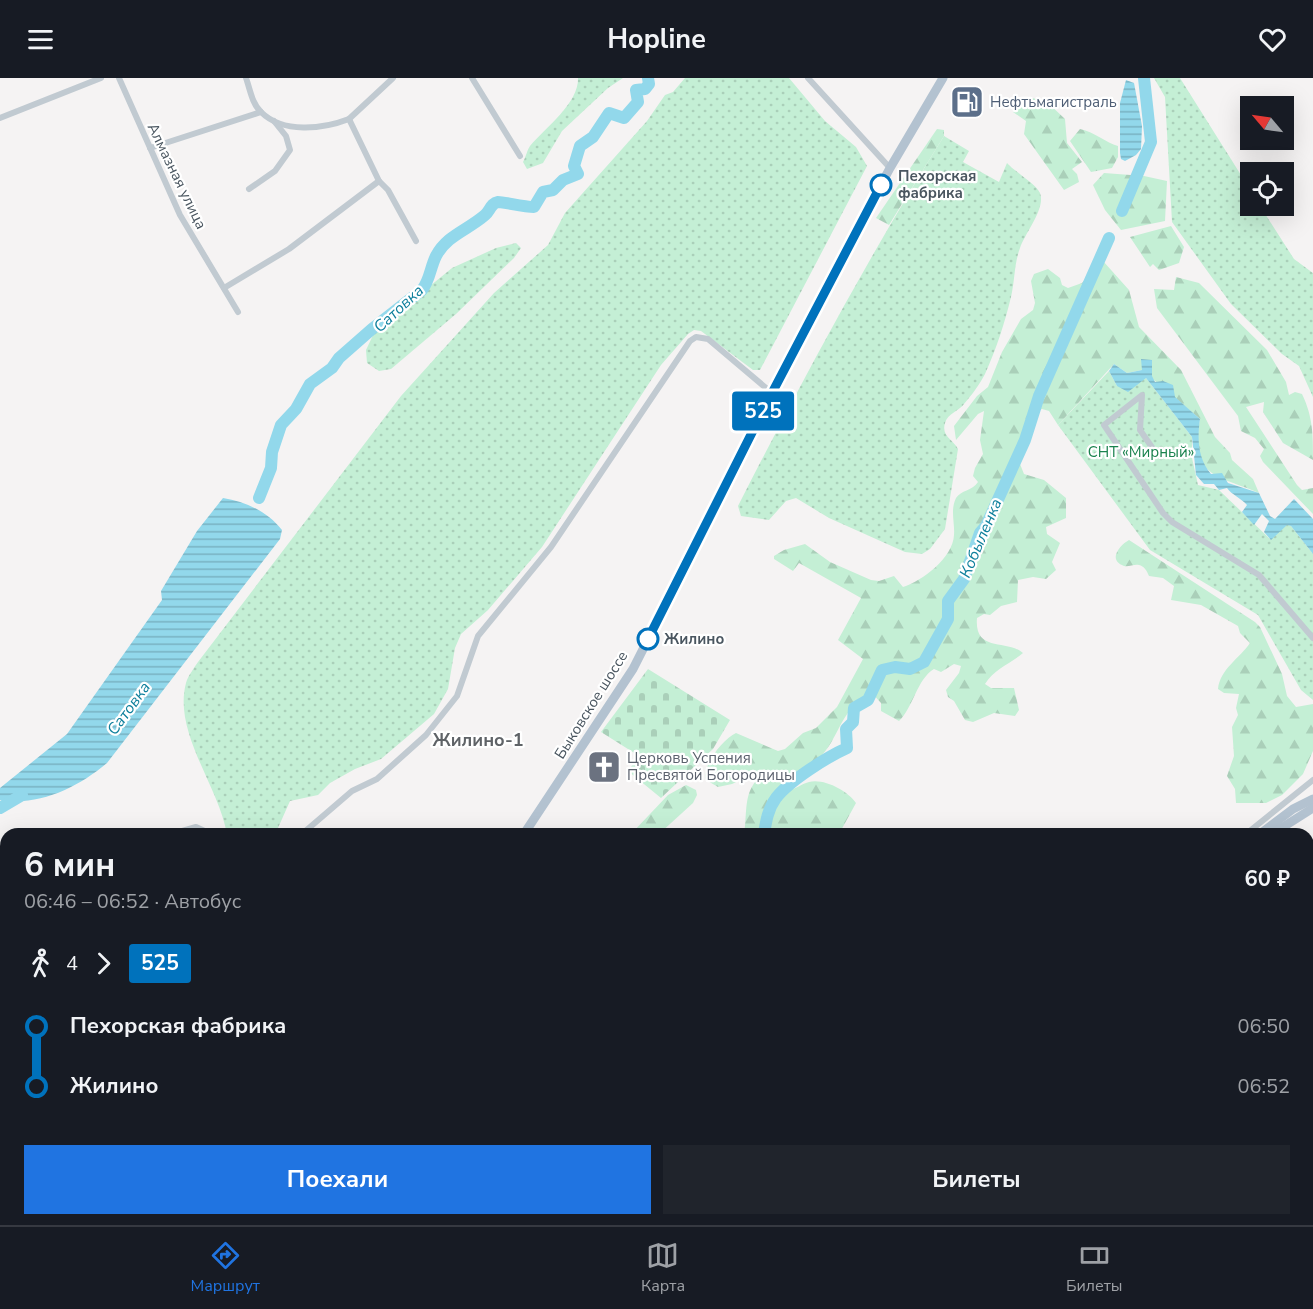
<!DOCTYPE html>
<html lang="ru">
<head>
<meta charset="utf-8">
<style>
	:root { --surface:#171b24; --page:#20242c; --text:#f1f3f6; --muted:#9ea1a6; --line:#363941; --accent:#2074e1 }
	body { margin:0; font-family:"Nunito Sans",sans-serif; background:var(--page); color:var(--text); height:100vh; display:flex; flex-direction:column; font-size:22px; white-space:nowrap }
	* { box-sizing:border-box; margin:0 }
	p { font-size:20px; color:var(--muted) }
	.icon { flex:none; width:33px; height:33px; fill:none; stroke:currentColor; stroke-width:2; stroke-linecap:round; stroke-linejoin:round }
	.map { position:relative; flex:1; overflow:hidden }
	.side { position:absolute; left:0px; top:750px; width:1314px; height:398px; display:flex; flex-direction:column; background:var(--surface); border-radius:18px 18px 0 0; box-shadow:0 6px 24px #0002 }
	.side>* { flex:none }
	.badge { padding:0 12px; border-radius:4px; font-size:21px; line-height:39px }
	.needle { width:39px; rotate:299deg }
	.fabs { position:absolute; left:1240px; top:18px; display:grid; gap:12px }
	.fabs a { display:grid; place-items:center; width:54px; height:54px; border-radius:0px; background:var(--surface); box-shadow:0 6px 24px #0002; font-size:30px }
	.map>.badge { position:absolute; translate:-50% -50%; box-shadow:0 0 0 3px #fff }
	.legs { display:flex; align-items:center; gap:9px; height:66px; padding:0 24px; font-size:20px }
	.legs p { margin-inline-start:auto }
	.headline { display:flex; align-items:center; justify-content:space-between; height:102px; padding:0 24px }
	h1 { font-size:33px; font-weight:700; line-height:45px }
	.cta { display:flex; gap:12px; margin-top:auto; padding:12px 24px }
	.cta a { flex:1; height:69px; border-radius:0px; background:var(--accent); color:#fff; font-size:24px; font-weight:700; line-height:69px; text-align:center }
	.cta a+a { background:var(--page); color:var(--text) }
	ul { padding:0 24px; list-style:none }
	li { display:flex; align-items:center; gap:21px; height:60px; font-size:22px }
	li i { display:grid; place-items:center; width:9px; height:100%; margin:0 8px; background:currentColor }
	li i::after { content:''; width:15px; height:15px; margin:-8px; border:4px solid; border-radius:50%; background:var(--surface) }
	li p { margin-inline-start:auto }
	li:first-child i { background:linear-gradient(#0000 50%,currentColor 0) }
	li:last-child i { background:linear-gradient(currentColor 50%,#0000 0) }
	header { display:flex; justify-content:space-between; align-items:center; height:78px; padding:0 24px; background:var(--surface); font-size:27px; font-weight:700 }
	.tab-bar { display:flex; justify-content:space-around; align-items:center; height:84px; border-top:2px solid var(--line); background:var(--surface); font-size:16px; color:var(--muted) }
	.tab-bar a { display:grid; justify-items:center; gap:3px }
	.tab-bar .current { color:var(--accent) }
	.map>svg:first-child { display:block }
	.grass { fill:url(#grass-dots) }
	.forest { fill:url(#forest-firs) }
	.cemetery { fill:url(#cemetery-stones) }
	.water { fill:url(#water-rules) }
	.lines { fill:none; stroke-linecap:round; stroke-linejoin:round }
	.river { stroke:#92d8eb; stroke-width:12 }
	.trunk-casing { stroke:#7790ab; stroke-width:11 }
	.minor { stroke:#c1cad1; stroke-width:6 }
	.secondary { stroke:#c1cbd5; stroke-width:8 }
	.primary { stroke:#b3c2d0; stroke-width:9 }
	.trunk { stroke:#a0b4c8; stroke-width:9 }
	.line-1-casing { stroke:#fff; stroke-width:14 }
	.line-1 { stroke:#0072bc; stroke-width:9 }
	.stop-1-dot { fill:#fff; stroke:#0072bc; stroke-width:3 }
	.labels { text-anchor:middle; stroke-width:4.5; stroke-linejoin:round; paint-order:stroke }
	.service-label { font-size:15px; fill:#4e5e75; stroke:#fff; text-anchor:start }
	.street-label { font-size:15px; fill:#4a5660; stroke:#fff }
	.stop-label { font-size:15px; font-weight:bold; fill:#4a5660; stroke:#fff; text-anchor:start }
	.park-label { font-size:15px; fill:#1a824e; stroke:#fff }
	.worship-label { font-size:15px; fill:#5b616d; stroke:#fff; text-anchor:start }
	.water-label { font-size:16px; font-style:italic; fill:#10809d; stroke:#fff }
	.quarter-label { font-size:18px; font-weight:bold; fill:#5f6367; stroke:#fff }
</style>
</head>
<body>
<header><svg class="icon" aria-label="menu" viewBox="0 0 24 24"><path d="M4 6h16M4 12h16M4 18h16"/></svg>Hopline<svg class="icon" aria-label="heart" viewBox="0 0 24 24"><path d="M12 20l-8-8c-3-5 5-10 8-4 3-6 11-1 8 4z"/></svg></header>
<div class="map">
<svg width="1313" height="1147" viewBox="0 0 1313 1147">
	<defs>
		<pattern id="grass-dots" width="8" height="8" patternUnits="userSpaceOnUse" patternTransform="scale(1.5)"><rect width="8" height="8" fill="#c4efd5"/><path d="M2 2h.1M6 6h.1" fill="none" stroke="#aacfb9" stroke-width="1.8" stroke-linecap="round"/></pattern>
		<pattern id="forest-firs" width="22" height="20" patternUnits="userSpaceOnUse" patternTransform="scale(1.5)"><rect width="22" height="20" fill="#c4efd5"/><path d="M5 1l3.5 6h-7zM16 11l3.5 6h-7z" fill="#aacfb9"/></pattern>
		<pattern id="cemetery-stones" width="16" height="16" patternUnits="userSpaceOnUse" patternTransform="scale(1.5)"><rect width="16" height="16" fill="#c4efd5"/><path d="M2 7V4a2 2 0 0 1 4 0v3zM10 15v-3a2 2 0 0 1 4 0v3z" fill="#aacfb9"/></pattern>
		<pattern id="water-rules" width="6" height="5" patternUnits="userSpaceOnUse" patternTransform="scale(1.5)"><rect width="6" height="5" fill="#92d8eb"/><path d="M0 2.5h6" fill="none" stroke="#79b2c2"/></pattern>
	</defs>
	<rect width="100%" height="100%" fill="#f5f3f3"/>
	<g class="grass">
		<path d="M578,0h45l-15,10 -46,43 -19,32 -16,6 -4,-7c3,-5 4,-12 7,-16 15,-18 49,-43 48,-68z"/>
		<path d="M685,0h104l36,43 31,26 11,19 -107,204h-7l-52,-39 -7,-1 -6,4 -27,31 -119,182 -54,63 -27,24 -6,14 -7,41 -14,25 -53,45 -26,10 -25,14 -12,12 -28,6 -12,27 -11,6h-40c-9,-49 -54,-102 -41,-151 2,-7 8,-15 12,-21l203,-266 93,-103 54,-48 17,-32 82,-92 18,-26 8,-3z"/>
		<path d="M1154,0h26l71,113v15h9l34,53 19,14v124l-14,-31 -17,-12 -51,-50 -59,-82 -7,-125z"/>
		<path d="M944,58l25,15 -6,11 36,20 8,-19c8,9 29,21 33,30 6,15 -15,40 -20,55 -6,16 -5,32 -9,49 -6,25 -15,53 -26,77 -5,10 -14,22 -21,30 -5,7 -16,9 -19,19 -4,13 8,16 13,26l-13,80 -15,20 -8,5 -17,-2 -76,-34 -33,-20 -10,3 -17,19 -28,-4 -3,-10c64,-126 131,-250 206,-370z"/>
		<path d="M516,165l5,5 -7,10 -58,56 -65,55 -12,2 -12,-8 -1,-13 9,-19 77,-63 44,-20z"/>
		<path d="M1109,293l8,15 29,-8 46,59v21l6,27 21,5 51,49 17,-15 4,2 22,28v146l-12,-10 -43,-75 -108,-65 -92,-125z"/>
	</g>
	<g class="forest">
		<path d="M1027,19l19,4 19,18 2,24 15,19 -10,7 5,5 2,8 -15,8 -40,-56 2,-13 -13,-9 1,-11z"/>
		<path d="M937,51l7,1v6l-55,89 -13,-7z"/>
		<path d="M1080,51c15,3 26,14 38,17v11l-6,11 -21,4 -21,-31z"/>
		<path d="M1104,95l40,3 23,5 -2,40 -44,9 -16,-20 -12,-25z"/>
		<path d="M1171,148l13,21 -5,16 -20,7 -6,-6 -3,3 -20,-30z"/>
		<path d="M1103,183l26,29 10,37 42,43 34,67 15,16 2,7 21,19 6,14c-41,-18 -70,-15 -59,-74l-58,-49 -15,3 -13,-9 -56,61 -9,-14 -7,-2 -12,5 -14,40 8,20 20,6 22,18v20l-20,9 1,7 13,9 -8,19 4,8 -10,9 -13,-2 -15,3 -1,22 -16,4 -11,9 -6,-1 -7,4c-3,35 30,21 46,35 -13,11 -29,16 -38,31l6,4h23l5,22 -4,6 -21,-3 -21,9 -8,-2 -11,-19 -6,-4 -2,-7 13,-17 2,-7 -7,-2 -13,8 -7,-3c-17,10 -21,39 -35,52l-18,-10v-8l-10,-11c-43,24 -27,69 -85,83l-4,6v7c13,4 16,-3 27,-6 15,-4 39,9 47,21l-17,31h-95c3,-16 0,-35 9,-49 3,-6 8,-9 12,-16l-33,15 -14,3 -12,-7c-4,-15 17,-41 30,-47l42,18 7,-2 18,-16 13,-5 21,-21 26,-48 -25,-19 23,-42 -62,-35 -6,8 -19,-12v-3l10,-6 21,-6 25,18 41,18 8,1 15,-5 9,11c19,-6 50,-29 51,-52 1,-12 -4,-25 2,-37 5,-8 16,-7 22,-16l-5,-6 2,-8 8,-14 -3,-14 4,-29 -6,3 -22,26 -2,-14 23,-30 11,-9 14,-35 19,-33 12,-9 2,-7 -4,-22 3,-7 14,-5 12,9 2,7 6,3 14,-5z"/>
		<path d="M1176,199l23,6 68,67 19,32 3,13 6,-3 7,2c11,23 11,40 11,66l-30,-17 -20,-31 1,-10 -18,5 51,78 5,5 11,-2v26l-50,-52 -3,-6 4,-7 -9,-11 -14,-7 -3,-15 -81,-108 -3,-19 20,1z"/>
		<path d="M1129,462l126,82 5,5 22,47 5,22 9,11 17,-3v47l-10,23 -21,21 -16,8h-30l-1,-14 -8,-13 7,-20 -2,-29 6,-12 -2,-7 3,-14 -15,-1 -6,-4c2,-20 22,-31 32,-46l-10,-10 -2,-7 -37,-21 -30,-5 3,-14 -11,-8 -14,-2c-2,-5 -5,-10 -10,-11 -5,-1 -10,2 -15,1 -17,-6 -4,-21 5,-26z"/>
		<path d="M686,707l10,5 1,5 -4,8 -34,31h-28l37,-39z"/>
	</g>
	<path class="cemetery" d="M648,591l82,51 -17,29 -52,49 -33,-27 11,-15 -38,-24z"/>
	<g class="water">
		<path d="M1126,2l8,3 8,43 -1,23 -5,6 -11,6 -4,-2 -1,-6v-50z"/>
		<path d="M1141,281l11,1v16l3,6 8,-1 10,4 2,12 25,22c-3,20 -2,40 11,55l11,-1 6,10 31,10 11,23 5,3 19,-20 19,20v35l-22,-28 -4,-1 -16,15 -7,-8 5,-11 -7,-7 -8,11 -12,-13 5,-7c-6,-7 -15,-10 -20,-17l-8,2 -5,-6h-10l-8,-9 -4,-38 -46,-59 -18,14 -11,-6 -8,-15 5,-7 13,9 15,-3z"/>
		<path d="M223,420c23,4 44,13 59,32l-2,9 -173,224c-30,25 -67,43 -107,37v-12l67,-54 95,-134 -1,-9 36,-60z"/>
	</g>
	<g class="lines">
		<g class="river">
			<path d="M1122,133l29,-69 -7,-64"/>
			<path d="M259,420l12,-30 1,-16 9,-27 15,-16 14,-25 22,-16 7,-10 33,-29 50,-39c8,-10 8,-22 14,-34 11,-21 32,-26 49,-41 5,-4 6,-12 13,-13 7,0 25,5 36,5l9,-15 10,-2 10,-10 15,-6 -4,-8 6,-20 13,-9 16,-24 15,5 14,-16 -2,-12 9,-1 4,-5 -1,-6"/>
			<path d="M0,730l22,-13"/>
			<path d="M764,756c2,-13 4,-25 12,-36 13,-17 51,-41 71,-50l-1,-19 7,-7 1,-14 14,-8 14,-30 13,-3 15,2 14,-7 24,-43v-18l16,-22 16,-46 6,-7 39,-86 14,-44 70,-158"/>
		</g>
		<defs>
			<g id="trunk">
				<path d="M1308,779l5,-5"/>
				<path d="M1308,813l5,-5"/>
				<path d="M702,1147l9,-5"/>
				<path d="M754,1147l9,-5"/>
			</g>
		</defs>
		<use href="#trunk" class="trunk-casing"/>
		<g class="minor">
			<path d="M119,0l61,137 58,97"/>
			<path d="M246,0c4,11 6,26 15,34 22,22 62,17 88,7l30,62 9,9 28,51"/>
			<path d="M472,0l48,78"/>
			<path d="M808,0l82,90"/>
			<path d="M0,40l101,-40"/>
			<path d="M349,41l44,-41"/>
			<path d="M150,70l111,-36"/>
			<path d="M249,111l26,-18 15,-21 -4,-14 -12,-15"/>
			<path d="M224,210l65,-39 90,-68"/>
			<path d="M1156,375l-16,-23 2,-35 -38,30 59,88 9,9 87,53 54,63"/>
			<path d="M172,756l24,-7 15,7"/>
			<path d="M302,756l50,-43 25,-12 49,-44 31,-39 21,-60 73,-89 139,-206 6,-4 12,2 64,54"/>
			<path d="M1246,756l67,-54"/>
			<path d="M0,1027l6,-1"/>
			<path d="M0,1099l6,3"/>
			<path d="M1308,1113l5,-8"/>
			<path d="M39,1142l3,5"/>
			<path d="M89,1142l9,5"/>
			<path d="M393,1142l1,5"/>
			<path d="M137,1147l2,-5"/>
			<path d="M1289,1147l3,-5"/>
		</g>
		<g class="secondary">
			<path d="M1308,917l5,-3"/>
			<path d="M905,1142l4,5"/>
			<path d="M653,1147l4,-5"/>
			<path d="M1098,1147l3,-5"/>
		</g>
		<g class="primary">
			<path d="M524,756l109,-165 203,-400 54,-101 53,-90"/>
			<path d="M1260,756l33,-25 20,-10"/>
			<path d="M1272,756l41,-26"/>
			<path d="M1308,835l5,-3"/>
			<path d="M0,880l6,2"/>
			<path d="M0,890l6,2"/>
		</g>
		<use href="#trunk" class="trunk"/>
	</g>
	<g class="lines">
		<defs>
			<path id="line-1" d="M648,561l124,-246 109,-208"/>
		</defs>
		<use href="#line-1" class="line-1-casing"/>
		<use href="#line-1" class="line-1"/>
	</g>
	<defs>
		<symbol id="fuel-square" viewBox="-11 -11 22 22"><rect x="-9" y="-9" width="18" height="18" rx="4" fill="#5c6f8a" stroke="#fff"/><path d="M-5.5-6h7V0h2V4h1.3V-2.5L3-4.5l.8-.8L6-3V5H2.5V1h-1V6h-7ZM-4.2-4.7v3.2H.2V-4.7Z" fill="#fff"/></symbol>
		<symbol id="church-square" viewBox="-11 -11 22 22"><rect x="-9" y="-9" width="18" height="18" rx="4" fill="#6b7280" stroke="#fff"/><path d="M-1.2-6h2.4v3.5h3.3v2.4h-3.3V6h-2.4V-.1h-3.3v-2.4h3.3Z" fill="#fff"/></symbol>
	</defs>
	<g fill-rule="evenodd">
		<use href="#fuel-square" x="948" y="5" width="38" height="38"/>
		<use href="#church-square" x="585" y="670" width="38" height="38"/>
	</g>
	<g class="stop-1-dot">
		<circle cx="881" cy="107" r="10"/>
		<circle cx="648" cy="561" r="10"/>
	</g>
	<g class="labels">
		<g class="service-label">
			<text x="990" y="29">Нефтьмагистраль</text>
		</g>
		<g class="street-label">
			<text transform="translate(177 98) rotate(64)" y="5">Алмазная улица</text>
			<text transform="translate(591 627) rotate(-58)" y="5">Быковское шоссе</text>
		</g>
		<g class="stop-label">
			<text x="898" y="103">Пехорская<tspan x="898" dy="17">фабрика</tspan></text>
			<text x="664" y="566">Жилино</text>
		</g>
		<g class="park-label">
			<text x="1141" y="379">СНТ «Мирный»</text>
		</g>
		<g class="worship-label">
			<text x="627" y="685">Церковь Успения<tspan x="627" dy="17">Пресвятой Богородицы</tspan></text>
		</g>
		<g class="water-label">
			<text transform="translate(398 230) rotate(-43)" y="6">Сатовка</text>
			<text transform="translate(980 460) rotate(-67)" y="6">Кобыленка</text>
			<text transform="translate(128 630) rotate(-54)" y="6">Сатовка</text>
		</g>
		<g class="quarter-label">
			<text x="478" y="668">Жилино-1</text>
		</g>
	</g>
</svg>
<div class="fabs">
<a><svg class="needle" viewBox="-14 -14 28 28"><path d="M0-13l5 13h-10z" fill="#e53935"/><path d="M0 13l5-13h-10z" fill="#9ea1a6"/></svg></a>
<a><svg class="icon" aria-label="locate" viewBox="0 0 24 24"><circle cx="12" cy="12" r="6"/><path d="M12 2v4M12 18v4M2 12h4M18 12h4"/></svg></a>
</div>
<b class="badge" style="left:763px;top:333px;background:#0072bc;color:#fff">525</b>
<section class="side">
<div class="headline"><div><h1>6 мин</h1><p>06:46 – 06:52 · Автобус</p></div><b>60 ₽</b></div>
<div class="legs"><svg class="icon" aria-label="walk" viewBox="0 0 24 24"><circle cx="13" cy="4" r="2"/><path d="M13 8l-2 6 4 7M11 14l-3 7M7 12l3-4h3l4 4"/></svg>4<svg class="icon" aria-label="forward" viewBox="0 0 24 24"><path d="M9 5l7 7-7 7"/></svg><b class="badge" style="background:#0072bc;color:#fff">525</b></div>
<ul>
<li><i style="color:#0072bc"></i><b>Пехорская фабрика</b><p>06:50</p></li>
<li><i style="color:#0072bc"></i><b>Жилино</b><p>06:52</p></li>
</ul>
<div class="cta"><a>Поехали</a><a>Билеты</a></div>
</section>
</div>
<nav class="tab-bar">
<a class="current"><svg class="icon" aria-label="directions" viewBox="0 0 24 24"><path d="M12 3l9 9-9 9-9-9zM9 14v-3h6M13 9l2 2-2 2"/></svg>Маршрут</a>
<a><svg class="icon" aria-label="map" viewBox="0 0 24 24"><path d="M3 6l6-2 6 2 6-2v14l-6 2-6-2-6 2zM9 4v14M15 6v14"/></svg>Карта</a>
<a><svg class="icon" aria-label="tickets" viewBox="0 0 24 24"><path d="M3 7h18v10H3zM15 7v10"/></svg>Билеты</a>
</nav>
</body>
</html>
